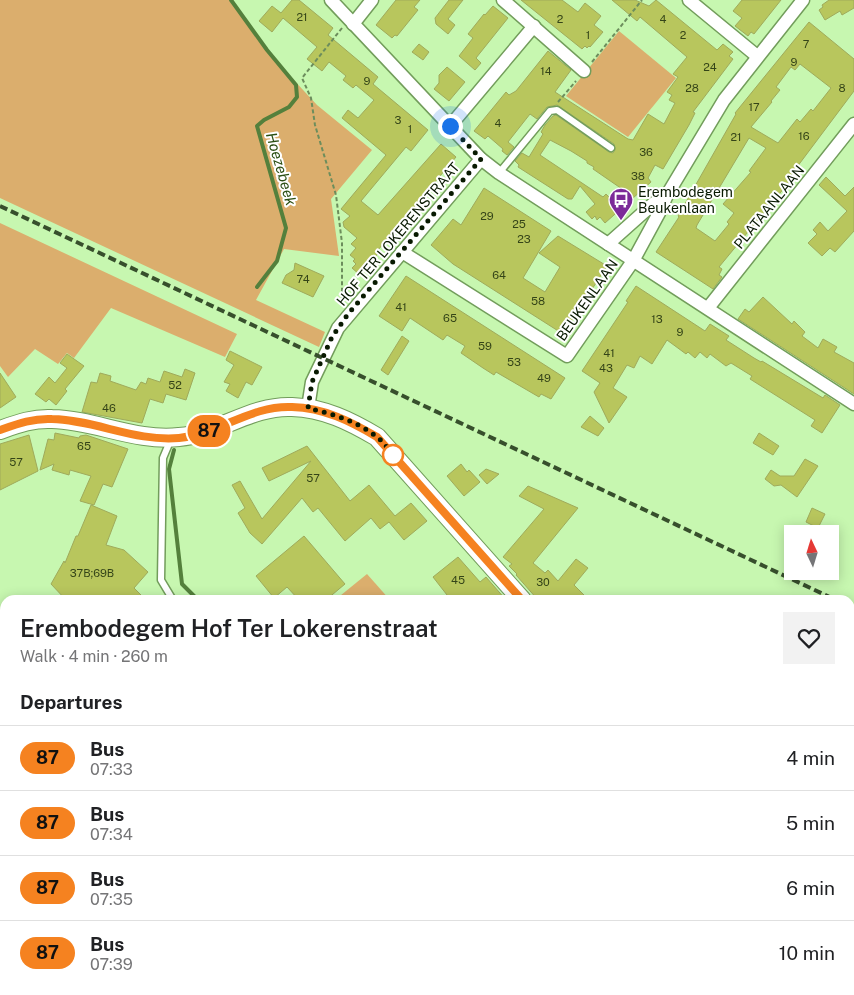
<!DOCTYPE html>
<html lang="en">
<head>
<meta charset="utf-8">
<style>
	:root { --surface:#fff; --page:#f2f2f2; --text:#202124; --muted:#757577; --line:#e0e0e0 }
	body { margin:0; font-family:"Public Sans",sans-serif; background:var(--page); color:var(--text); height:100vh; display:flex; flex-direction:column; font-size:19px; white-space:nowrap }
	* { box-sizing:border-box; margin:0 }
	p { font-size:16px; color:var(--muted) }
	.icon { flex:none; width:28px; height:28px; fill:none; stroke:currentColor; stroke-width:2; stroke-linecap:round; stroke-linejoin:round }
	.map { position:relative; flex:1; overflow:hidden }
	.side { position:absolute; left:0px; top:595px; width:855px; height:400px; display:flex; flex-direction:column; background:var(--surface); border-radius:15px 15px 0 0; box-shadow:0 2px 12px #0003 }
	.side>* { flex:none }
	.badge { padding:0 10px; border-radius:16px; font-size:18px; line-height:32px }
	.needle { width:32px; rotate:356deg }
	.tools { position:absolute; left:784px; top:525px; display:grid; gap:10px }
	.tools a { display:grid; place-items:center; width:55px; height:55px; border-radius:0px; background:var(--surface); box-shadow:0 2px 12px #0003; font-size:25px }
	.you { position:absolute; width:25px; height:25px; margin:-12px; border:4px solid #fff; border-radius:50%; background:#1a73e8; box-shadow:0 0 0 8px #1a73e833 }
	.map>.badge { position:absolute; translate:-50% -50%; box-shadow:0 0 0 2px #fff }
	h2 { padding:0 20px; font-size:19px; line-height:45px }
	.round { display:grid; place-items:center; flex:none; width:52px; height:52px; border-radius:0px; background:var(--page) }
	.headline { display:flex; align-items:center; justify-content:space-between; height:85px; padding:0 20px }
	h1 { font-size:24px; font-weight:600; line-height:38px }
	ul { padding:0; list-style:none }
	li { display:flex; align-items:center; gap:15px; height:65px; padding:0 20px; border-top:1px solid var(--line) }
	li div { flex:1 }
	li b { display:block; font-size:19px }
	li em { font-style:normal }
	li .badge { min-width:55px; font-weight:700; text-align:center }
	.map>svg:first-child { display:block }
	.built { fill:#baeda0 }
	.green { fill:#dbae6d }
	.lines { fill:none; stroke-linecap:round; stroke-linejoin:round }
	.stream { stroke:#54803c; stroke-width:4 }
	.building { fill:#b8c65d; stroke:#9faa5b; fill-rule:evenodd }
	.lane-casing { stroke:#729d5b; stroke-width:9 }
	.street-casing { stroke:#729d5b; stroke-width:15 }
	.secondary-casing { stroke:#729d5b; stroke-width:20 }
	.path { stroke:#6c8d5c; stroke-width:2; stroke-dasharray:4 2.5; stroke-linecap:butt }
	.lane { stroke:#fff; stroke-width:6 }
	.street { stroke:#fff; stroke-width:12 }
	.secondary { stroke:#fff; stroke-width:18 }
	.rail { stroke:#374f2c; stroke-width:4; stroke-dasharray:8 4; stroke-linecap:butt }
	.line-casing { stroke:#fff; stroke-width:11 }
	.line { stroke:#f58220; stroke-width:8 }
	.walk { stroke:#081901; stroke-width:5; stroke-dasharray:0 9 }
	.stop-dot { fill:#fff; stroke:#f58220; stroke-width:2.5 }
	.labels { text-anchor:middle; stroke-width:4; stroke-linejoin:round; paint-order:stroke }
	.number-label { font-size:11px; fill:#344418 }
	.poi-label { font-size:14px; fill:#081901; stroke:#fff; text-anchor:start }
	.street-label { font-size:14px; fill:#081901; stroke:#fff }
	.water-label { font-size:15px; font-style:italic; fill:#2b4f14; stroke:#fff }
</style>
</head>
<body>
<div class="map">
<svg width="854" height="995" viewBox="0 0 854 995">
	<rect width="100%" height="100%" fill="#c7f7b0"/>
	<path class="built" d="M735,990h98l-2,5h-98z"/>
	<g class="green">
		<path d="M0,0h233l21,35 37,42 26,28 55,45 -41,49 8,57 -55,-7 -28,51 69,32 -6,15 -319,-149z"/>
		<path d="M619,31l57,47 -48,59 -62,-41z"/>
		<path d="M0,223l237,111 -12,23 -114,-49 -37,50 -7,-5 -9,11 -23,-15 -27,28 -8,-11z"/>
		<path d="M367,574l23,26h-55z"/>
		<path d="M0,696l5,5v289h523v5h-528z"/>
	</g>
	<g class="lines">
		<g class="stream">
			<path d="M231,0l36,50 29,35 1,12 -8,10 -25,13 -7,6 29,102 -9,33 -20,26"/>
			<path d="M174,450l-5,19 13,115 16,16"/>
			<path d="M462,990v5"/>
		</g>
	</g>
	<g class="building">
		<path d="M292,0h7l34,28 -5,7 50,42 -5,7 55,46 -17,21 -5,-4 -45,54 17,14 63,-71 15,13 -78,93 2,1 -20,24 -8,-7 4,-4 -3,-3 2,-2 -5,-4 6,-7 -5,-4 6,-6 -13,-11 -1,-5 7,-6 -9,-7 45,-54 -44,-37 6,-8 10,8 16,-18 -18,-15 -3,3 -10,-8 3,-4 -17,-14 -7,9 -15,-12 10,-12 -34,-29 -11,14 -13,-11 13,-15 9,7z"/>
		<path d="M396,0h24l-6,7 4,3 -21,26 -2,-1 -3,3 -16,-13z"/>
		<path d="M449,0h14l-15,19 7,6 -7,9 -12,-10 -1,-6z"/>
		<path d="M521,0h41l16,12 7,-9 16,13 -7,9 9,7 -13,15 -1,-1 -2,2 -2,-2 -3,3z"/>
		<path d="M612,0h23l14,6 7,-6 61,50 6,-6 10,8 -4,4 4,3 -40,53 2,1 -6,12 -26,44 -8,-4 -7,13 3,4 -46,41 -5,-6 -3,3 -2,-4 -3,3 -6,-7 9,-8 -15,-18 -8,13h-4l-50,-32 1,-2 -4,-4 7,-8 7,4 14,-23 -2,-2 4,-7 8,-9 3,-1 53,37 4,1 2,-3 -1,-6 -57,-39 -10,2 -10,12 -7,-5 -22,28 6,5 -7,8 -5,-4 1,-2 -15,-13 -3,3 -11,-8 32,-39 3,3 7,-4 32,-40 23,19 -16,22 73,47 5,1 15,-26 16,10 11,-21 -6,-3 3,-5 -5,-3 11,-15 -5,-3 14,-17 -47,-40 -3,4zM550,140l21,11 16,10v2l7,4 -1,2 29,20 -9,14 -5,-3 2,-2 -4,-4 -3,3 -63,-42z"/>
		<path d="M742,0h39l-27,34 -3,-2 -3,4 -13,-10 7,-8 -9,-7z"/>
		<path d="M829,0h25v8l-12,7 -2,-4 -15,9 -6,-10 4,-3 -1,-2z"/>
		<path d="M493,6l15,12 -32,40 5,5 -6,7 -16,-14 14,-18 -5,-4 16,-20 1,1z"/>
		<path d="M809,22l45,37v32l-66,88 2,2 -71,86 3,2 -3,6 3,2 -9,12 -57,-37 23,-35 -1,-1 58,-102 -1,-1zM800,64l31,24 -18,23 -2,-2 -11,13 -3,-3 -19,24 -27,-16 21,-25 -1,-1 9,-11 -4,-3 15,-20 4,3zM749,138l17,10 -17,23 2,1 -28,32 11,9 -7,9 2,2 -14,17 -19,-13 1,-3z"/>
		<path d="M419,44l10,8 -6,8 -11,-8z"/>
		<path d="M447,67l18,15 -16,19 -15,-12 5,-6v-8z"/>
		<path d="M826,177l19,19 9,-9v44l-19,21 -5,-4 -8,8 -14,-13 9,-9 -4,-4 7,-8 8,9 19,-20 -28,-26z"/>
		<path d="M484,188l67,43 -28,47 22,14 15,-25 -21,-14 19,-17 49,30 -44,68 -110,-70 -22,-19 22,-26 8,6z"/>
		<path d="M295,263l29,13 -11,21 -31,-14 4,-8 8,-5z"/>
		<path d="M406,276l159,102 -14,21 -10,-5 -2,3 -43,-25 -2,3 -11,-7 -22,-15 4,-7 -18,-11 -4,5 -33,-22 -8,13 -23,-15z"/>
		<path d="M636,286l69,45 5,-7 19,12 -3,4 28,18 7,4 1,-1 61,37 2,-3 15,10 -18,28 -11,-7 4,-6 -65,-41 2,-3 -21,-13 -5,3 -16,-12 -3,4 -7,-6 -5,6 -7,-6 -2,2 -19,-14 -15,24 -12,-8 -6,12 -7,-3 -14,23 14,9 -18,26 -15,-31 6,-9 -18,-12 46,-69 -2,-1z"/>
		<path d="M763,297l29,27 2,-3 11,11 -3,4 16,12 5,-9 14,8 -3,5 20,11v31l-116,-75 7,-10 4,3z"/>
		<path d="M402,336l7,5 -21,34 -7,-5z"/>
		<path d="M230,351l32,16 -10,18 -6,-3 -8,16 -12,-7 4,-7 -6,-2 10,-17 -8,-5z"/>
		<path d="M67,354l17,12 -19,23 2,2 -11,14 -7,-6 -3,3 -11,-8 14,-17 6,6 12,-15 -7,-5z"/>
		<path d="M185,369l10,4 -9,27 -20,-6 -3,9 -13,-4 -8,24 -60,-11 9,-30 6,1 3,-10 11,3 -1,5 26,9 5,-8 5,2 2,-6 12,4 4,-11 18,6z"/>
		<path d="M0,373l16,24 -16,11z"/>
		<path d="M590,416l14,12 -6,8 -17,-9z"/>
		<path d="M55,433l24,5 1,-2 6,-1 42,14 -16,38 -9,-3 -9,21 -14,-4 11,-25 -21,-6 -1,5 -17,-5 2,-6 -14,6 8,-31 6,1z"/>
		<path d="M759,433l20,13 -6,9 -20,-12z"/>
		<path d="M29,435l9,36 -38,19v-46z"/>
		<path d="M307,446l43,55 19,-16 26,31 16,-13 16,18 -23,19 -15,-18 -9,7 -9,-11 -26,23 -27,-33 -5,4 -11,-14 -40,46 -12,-11 -12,-20 7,-5 -13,-23 8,-4 22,38 49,-58 -42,20 -7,-13z"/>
		<path d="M805,459l13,7 -21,31 -16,-12 -7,1 -9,-7 6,-9 9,6h14z"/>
		<path d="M461,464l6,8 2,-2 11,12 -16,14 -17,-20z"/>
		<path d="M486,469l13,5 -12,10 -8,-9z"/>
		<path d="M528,486l50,22 -45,55 12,10 3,-3 10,11 18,-22 12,9 -14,17 15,15h-51l-22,-25 1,-1 -8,-8 3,-2 -9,-7 41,-48 -25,-13z"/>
		<path d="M91,505l26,11 -11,29 18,5 24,22 -14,16 12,12h-80l-15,-16 13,-23 1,2 11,-27h2z"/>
		<path d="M812,508l13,6 -7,14 -12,-6z"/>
		<path d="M304,536l41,48 -19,16h-27l-12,-13 -13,11 -18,-22z"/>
		<path d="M458,557l22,25 6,-5 20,23h-65l6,-5 -14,-18z"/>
	</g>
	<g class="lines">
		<defs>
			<g id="lane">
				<path d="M499,173l51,-62 7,-1 54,38"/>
				<path d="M171,439l-8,19 -2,122 12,20"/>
				<path d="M0,666l5,3"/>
			</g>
			<g id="street">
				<path d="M331,0l150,159 18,14 355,231"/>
				<path d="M503,0l81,71"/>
				<path d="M689,0l68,56"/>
				<path d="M353,24l19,-24"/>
				<path d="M450,126l84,-100"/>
				<path d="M608,244l46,-41 13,-8"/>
				<path d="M402,252l165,104 66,-95 26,-48 8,-18 57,-95 79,-100"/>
				<path d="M708,308l146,-184"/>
				<path d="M308,408l4,-26 26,-54 143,-169"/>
				<path d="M850,922l4,2"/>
			</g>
			<g id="secondary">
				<path d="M0,430c17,-6 33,-12 52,-11 43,1 84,23 127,18 40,-3 72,-32 113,-30 32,1 58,14 85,30l145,163"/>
				<path d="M850,715l4,-7"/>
				<path d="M720,995l2,-5"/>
			</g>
		</defs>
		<use href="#lane" class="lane-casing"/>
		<use href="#street" class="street-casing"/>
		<use href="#secondary" class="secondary-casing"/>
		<g class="path">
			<path d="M342,28l-40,50 9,20 4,27 21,70 6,48v61"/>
			<path d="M592,62l50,-62"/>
			<path d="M558,102l18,-21"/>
		</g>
		<use href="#lane" class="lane"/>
		<use href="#street" class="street"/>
		<use href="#secondary" class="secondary"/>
		<g class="rail">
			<path d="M0,206l836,394"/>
			<path d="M850,614l4,2"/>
		</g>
	</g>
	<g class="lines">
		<defs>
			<path id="line" d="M0,430c17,-6 33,-12 52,-11 43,1 84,23 127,19 40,-4 72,-33 113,-31 32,1 58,14 85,30l145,163"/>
		</defs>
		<use href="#line" class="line-casing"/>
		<use href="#line" class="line"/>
		<path class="walk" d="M393,455l2,3c-6,-7 -11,-16 -18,-21 -20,-16 -45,-23 -69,-29l4,-26 20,-45 16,-23 133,-155 -31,-33"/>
	</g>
	<defs>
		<symbol id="bus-pin" viewBox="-11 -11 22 30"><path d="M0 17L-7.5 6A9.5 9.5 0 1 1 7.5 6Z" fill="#7c2a99" stroke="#fff"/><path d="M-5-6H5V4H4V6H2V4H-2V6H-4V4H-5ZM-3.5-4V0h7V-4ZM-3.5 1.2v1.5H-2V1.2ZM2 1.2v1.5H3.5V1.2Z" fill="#fff"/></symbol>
	</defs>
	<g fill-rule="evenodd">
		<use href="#bus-pin" x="607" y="186" width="28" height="38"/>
	</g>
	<circle class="stop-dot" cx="393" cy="455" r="10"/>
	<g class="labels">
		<g class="number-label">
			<text x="302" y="21">21</text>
			<text x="560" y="23">2</text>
			<text x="663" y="23">4</text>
			<text x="588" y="39">1</text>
			<text x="683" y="39">2</text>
			<text x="806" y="48">7</text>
			<text x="794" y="66">9</text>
			<text x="710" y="71">24</text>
			<text x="546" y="75">14</text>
			<text x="367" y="85">9</text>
			<text x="692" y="92">28</text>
			<text x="842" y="92">8</text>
			<text x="754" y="111">17</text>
			<text x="398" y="124">3</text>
			<text x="498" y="127">4</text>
			<text x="410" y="133">1</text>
			<text x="804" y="140">16</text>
			<text x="736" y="141">21</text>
			<text x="646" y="156">36</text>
			<text x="638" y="180">38</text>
			<text x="487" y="220">29</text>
			<text x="519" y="228">25</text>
			<text x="524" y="243">23</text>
			<text x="499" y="279">64</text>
			<text x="303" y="283">74</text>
			<text x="538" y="305">58</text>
			<text x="401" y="311">41</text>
			<text x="450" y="322">65</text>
			<text x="657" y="323">13</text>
			<text x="680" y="336">9</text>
			<text x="485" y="350">59</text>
			<text x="609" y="357">41</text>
			<text x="514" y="366">53</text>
			<text x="606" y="372">43</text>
			<text x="544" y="382">49</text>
			<text x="175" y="389">52</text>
			<text x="109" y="412">46</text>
			<text x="84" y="450">65</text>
			<text x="16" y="466">57</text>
			<text x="313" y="482">57</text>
			<text x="92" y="577">37B;69B</text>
			<text x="458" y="584">45</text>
			<text x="543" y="586">30</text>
		</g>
		<g class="poi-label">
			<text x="638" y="197">Erembodegem<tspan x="638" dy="16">Beukenlaan</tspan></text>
		</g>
		<g class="street-label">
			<text transform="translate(769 207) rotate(-51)" y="5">PLATAANLAAN</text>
			<text transform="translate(398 234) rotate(-50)" y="5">HOF TER LOKERENSTRAAT</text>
			<text transform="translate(587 300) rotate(-55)" y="5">BEUKENLAAN</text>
		</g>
		<g class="water-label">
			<text transform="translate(281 169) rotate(74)" y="5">Hoezebeek</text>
		</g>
	</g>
</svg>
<div class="tools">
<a><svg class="needle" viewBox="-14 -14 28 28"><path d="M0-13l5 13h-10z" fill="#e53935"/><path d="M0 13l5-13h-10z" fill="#757577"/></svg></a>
</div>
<div class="you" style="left:450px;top:126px"></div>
<b class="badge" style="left:209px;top:431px;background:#f58220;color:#111">87</b>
<section class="side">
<div class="headline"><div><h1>Erembodegem Hof Ter Lokerenstraat</h1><p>Walk · 4 min · 260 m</p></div><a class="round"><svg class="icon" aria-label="heart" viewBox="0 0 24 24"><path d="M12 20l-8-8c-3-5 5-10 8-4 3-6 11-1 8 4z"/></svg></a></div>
<h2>Departures</h2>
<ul>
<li><span class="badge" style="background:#f58220;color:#111">87</span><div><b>Bus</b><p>07:33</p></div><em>4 min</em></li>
<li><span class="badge" style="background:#f58220;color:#111">87</span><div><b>Bus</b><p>07:34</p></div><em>5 min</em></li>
<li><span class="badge" style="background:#f58220;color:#111">87</span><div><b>Bus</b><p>07:35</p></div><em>6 min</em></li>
<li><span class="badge" style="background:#f58220;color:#111">87</span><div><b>Bus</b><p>07:39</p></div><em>10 min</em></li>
</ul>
</section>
</div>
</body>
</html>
